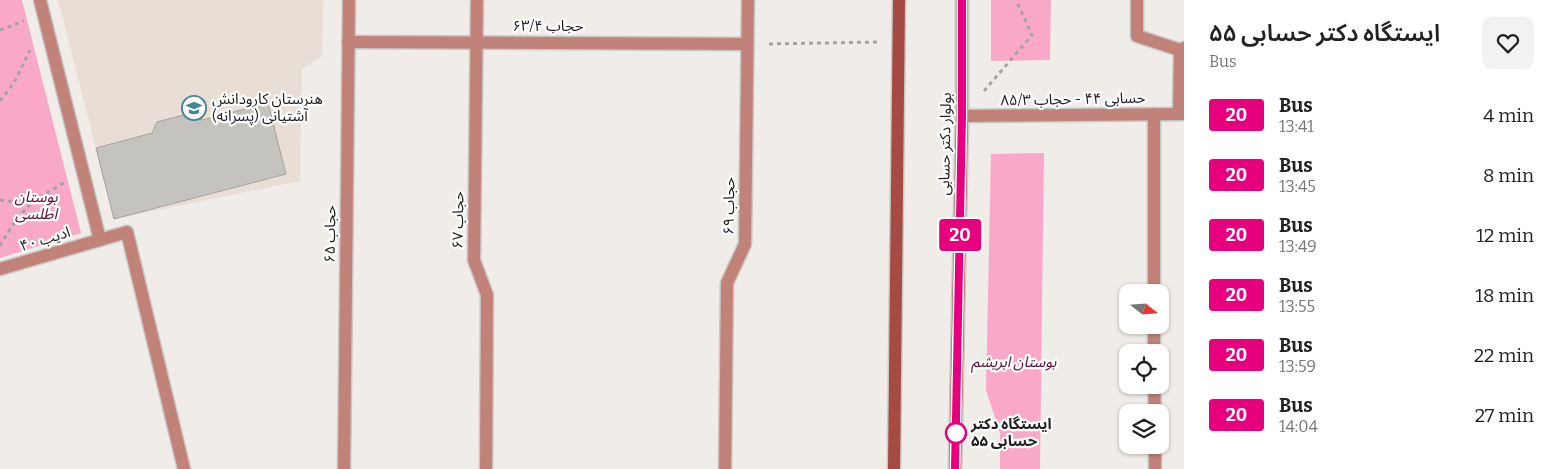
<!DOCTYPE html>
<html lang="en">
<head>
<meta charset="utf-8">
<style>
	:root { --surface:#fff; --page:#f2f2f2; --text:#222; --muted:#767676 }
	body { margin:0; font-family:Bitter,"Noto Sans Arabic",serif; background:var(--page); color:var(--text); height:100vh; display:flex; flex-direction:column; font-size:19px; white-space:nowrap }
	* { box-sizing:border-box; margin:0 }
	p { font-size:16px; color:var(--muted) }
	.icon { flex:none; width:28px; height:28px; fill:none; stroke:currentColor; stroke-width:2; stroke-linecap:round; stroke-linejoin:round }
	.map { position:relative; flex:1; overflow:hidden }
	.drawer { display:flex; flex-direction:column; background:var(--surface); width:375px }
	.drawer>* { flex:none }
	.badge { padding:0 10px; border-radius:4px; font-size:18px; line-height:32px }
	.needle { width:32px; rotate:107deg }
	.controls { position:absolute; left:1119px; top:284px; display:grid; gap:10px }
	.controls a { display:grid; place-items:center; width:50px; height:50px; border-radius:10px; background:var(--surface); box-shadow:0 1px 4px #0004; font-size:25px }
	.map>.badge { position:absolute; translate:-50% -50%; box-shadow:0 0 0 2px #fff }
	.round { display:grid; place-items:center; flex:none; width:52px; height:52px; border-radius:10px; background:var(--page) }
	.summary { display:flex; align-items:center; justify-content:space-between; height:85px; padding:0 25px }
	h1 { font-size:24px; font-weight:600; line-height:38px }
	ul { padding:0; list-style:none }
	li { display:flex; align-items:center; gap:15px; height:60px; padding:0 25px }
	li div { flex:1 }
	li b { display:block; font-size:19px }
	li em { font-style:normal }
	li .badge { min-width:55px; font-weight:700; text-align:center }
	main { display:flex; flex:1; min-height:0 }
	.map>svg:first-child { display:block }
	.built { fill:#e9ded6 }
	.green { fill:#f9a9c7 }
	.building { fill:#c4c3be; stroke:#a4a39f }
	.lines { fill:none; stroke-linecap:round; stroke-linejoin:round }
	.street-casing { stroke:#cbc7c4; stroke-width:15 }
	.secondary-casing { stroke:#cbc7c4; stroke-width:15 }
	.path { stroke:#a6a3a0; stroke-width:3; stroke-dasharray:4 4; stroke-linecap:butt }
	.street { stroke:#c1827a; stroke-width:12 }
	.secondary { stroke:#a54b43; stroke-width:12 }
	.line-casing { stroke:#fff; stroke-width:11 }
	.line { stroke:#e6007e; stroke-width:8 }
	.stop-dot { fill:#fff; stroke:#e6007e; stroke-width:2.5 }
	.labels { text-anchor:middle; stroke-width:4.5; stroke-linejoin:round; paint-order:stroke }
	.street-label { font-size:15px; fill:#222120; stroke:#fff }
	.poi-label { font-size:15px; fill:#222120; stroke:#fff; text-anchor:start }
	.park-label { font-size:15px; font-style:italic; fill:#5c0c35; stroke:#fff }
	.stop-label { font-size:15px; font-weight:bold; fill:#222120; stroke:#fff; text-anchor:start }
</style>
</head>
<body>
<main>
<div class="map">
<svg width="1184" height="469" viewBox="0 0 1184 469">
	<rect width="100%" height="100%" fill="#f0ece8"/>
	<path class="built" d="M58,0h265l-1,56 -20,13 -2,112 -186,38z"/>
	<g class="green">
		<path d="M0,0h22l59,233 -81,25z"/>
		<path d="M991,0h60l-1,60 -59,1z"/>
		<path d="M1044,153l-4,316h-40v-36l-14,-43 5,-236z"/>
	</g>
	<path class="building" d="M268,103l18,71 -172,45 -18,-71 56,-15 5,-11 34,-9 11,7z"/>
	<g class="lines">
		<defs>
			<g id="street">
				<path d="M40,0l60,240"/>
				<path d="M477,0l-3,260 13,35 -1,174"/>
				<path d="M1137,0v36l43,14 4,-2"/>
				<path d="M348,42l399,2"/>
				<path d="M1154,114v178"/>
				<path d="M1179,114l1,-64"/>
				<path d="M962,116l222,-2"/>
				<path d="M0,269l127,-37 57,237"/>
				<path d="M1154,325v27"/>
				<path d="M1154,385l1,27"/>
				<path d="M1155,445v24"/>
				<path d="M344,469l5,-469"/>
				<path d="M725,469l2,-186 18,-39 3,-244"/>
			</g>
			<g id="secondary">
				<path d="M894,469l5,-469"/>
				<path d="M955,469l7,-353v-116"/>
			</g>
		</defs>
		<use href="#street" class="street-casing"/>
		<use href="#secondary" class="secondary-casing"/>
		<g class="path">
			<path d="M0,30l24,-9"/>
			<path d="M769,44l108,-2"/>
			<path d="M984,91l48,-56 -16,-35"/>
			<path d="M0,101l14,-18 16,-33"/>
			<path d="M0,200c29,5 41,-3 65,-18"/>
			<path d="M0,246c10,-18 21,-35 37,-47"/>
		</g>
		<use href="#street" class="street"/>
		<use href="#secondary" class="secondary"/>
	</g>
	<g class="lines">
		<defs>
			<path id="line" d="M955,469l7,-353v-116"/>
		</defs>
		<use href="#line" class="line-casing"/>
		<use href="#line" class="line"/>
	</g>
	<defs>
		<symbol id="school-ring" viewBox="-11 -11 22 22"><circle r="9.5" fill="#fff" stroke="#448597" stroke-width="1.5"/><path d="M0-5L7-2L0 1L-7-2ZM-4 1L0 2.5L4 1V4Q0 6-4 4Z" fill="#448597"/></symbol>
	</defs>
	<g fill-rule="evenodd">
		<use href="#school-ring" x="180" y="94" width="28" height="28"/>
	</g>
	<circle class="stop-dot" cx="956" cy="433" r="10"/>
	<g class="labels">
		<g class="street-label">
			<text x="548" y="31">حجاب ۶۳/۴</text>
			<text transform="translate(1073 99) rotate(-1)" y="5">حسابی ۴۴ - حجاب ۸۵/۳</text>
			<text transform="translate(945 144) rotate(-89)" y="5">بولوار دکتر حسابی</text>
			<text transform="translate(729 206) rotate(-89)" y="5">حجاب ۶۹</text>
			<text transform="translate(458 220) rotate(-89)" y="5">حجاب ۶۷</text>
			<text transform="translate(330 234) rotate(-89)" y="5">حجاب ۶۵</text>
			<text transform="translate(45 239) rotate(-17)" y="5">ادیب ۴۰</text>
		</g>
		<g class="poi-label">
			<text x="212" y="104">هنرستان کارودانش<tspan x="212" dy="17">آشتیانی (پسرانه)</tspan></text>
		</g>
		<g class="park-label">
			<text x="36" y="202">بوستان<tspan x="36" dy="17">اطلسی</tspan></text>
			<text x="1014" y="367">بوستان ابریشم</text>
		</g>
		<g class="stop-label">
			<text x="971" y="429">ایستگاه دکتر<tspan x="971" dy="17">حسابی ۵۵</tspan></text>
		</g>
	</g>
</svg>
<div class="controls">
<a><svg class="needle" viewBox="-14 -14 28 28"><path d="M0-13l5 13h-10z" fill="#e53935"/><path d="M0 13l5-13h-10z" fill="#767676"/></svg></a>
<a><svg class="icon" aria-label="locate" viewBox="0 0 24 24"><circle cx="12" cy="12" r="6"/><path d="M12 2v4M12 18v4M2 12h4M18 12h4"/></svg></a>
<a><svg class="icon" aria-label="layers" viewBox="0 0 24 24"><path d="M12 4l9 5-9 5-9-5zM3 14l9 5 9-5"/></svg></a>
</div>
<b class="badge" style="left:960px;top:235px;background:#e6007e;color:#fff">20</b>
</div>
<section class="drawer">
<div class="summary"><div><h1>ایستگاه دکتر حسابی ۵۵</h1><p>Bus</p></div><a class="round"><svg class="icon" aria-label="heart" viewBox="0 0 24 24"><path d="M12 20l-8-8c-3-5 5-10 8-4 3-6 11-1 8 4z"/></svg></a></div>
<ul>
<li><span class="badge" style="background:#e6007e;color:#fff">20</span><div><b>Bus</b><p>13:41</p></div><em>4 min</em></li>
<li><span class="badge" style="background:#e6007e;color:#fff">20</span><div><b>Bus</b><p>13:45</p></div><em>8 min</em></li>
<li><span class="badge" style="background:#e6007e;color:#fff">20</span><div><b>Bus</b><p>13:49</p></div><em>12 min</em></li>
<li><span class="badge" style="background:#e6007e;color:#fff">20</span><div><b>Bus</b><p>13:55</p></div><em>18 min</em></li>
<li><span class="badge" style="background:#e6007e;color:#fff">20</span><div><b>Bus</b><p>13:59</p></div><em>22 min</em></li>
<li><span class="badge" style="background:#e6007e;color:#fff">20</span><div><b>Bus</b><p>14:04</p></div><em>27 min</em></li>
</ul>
</section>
</main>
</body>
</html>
